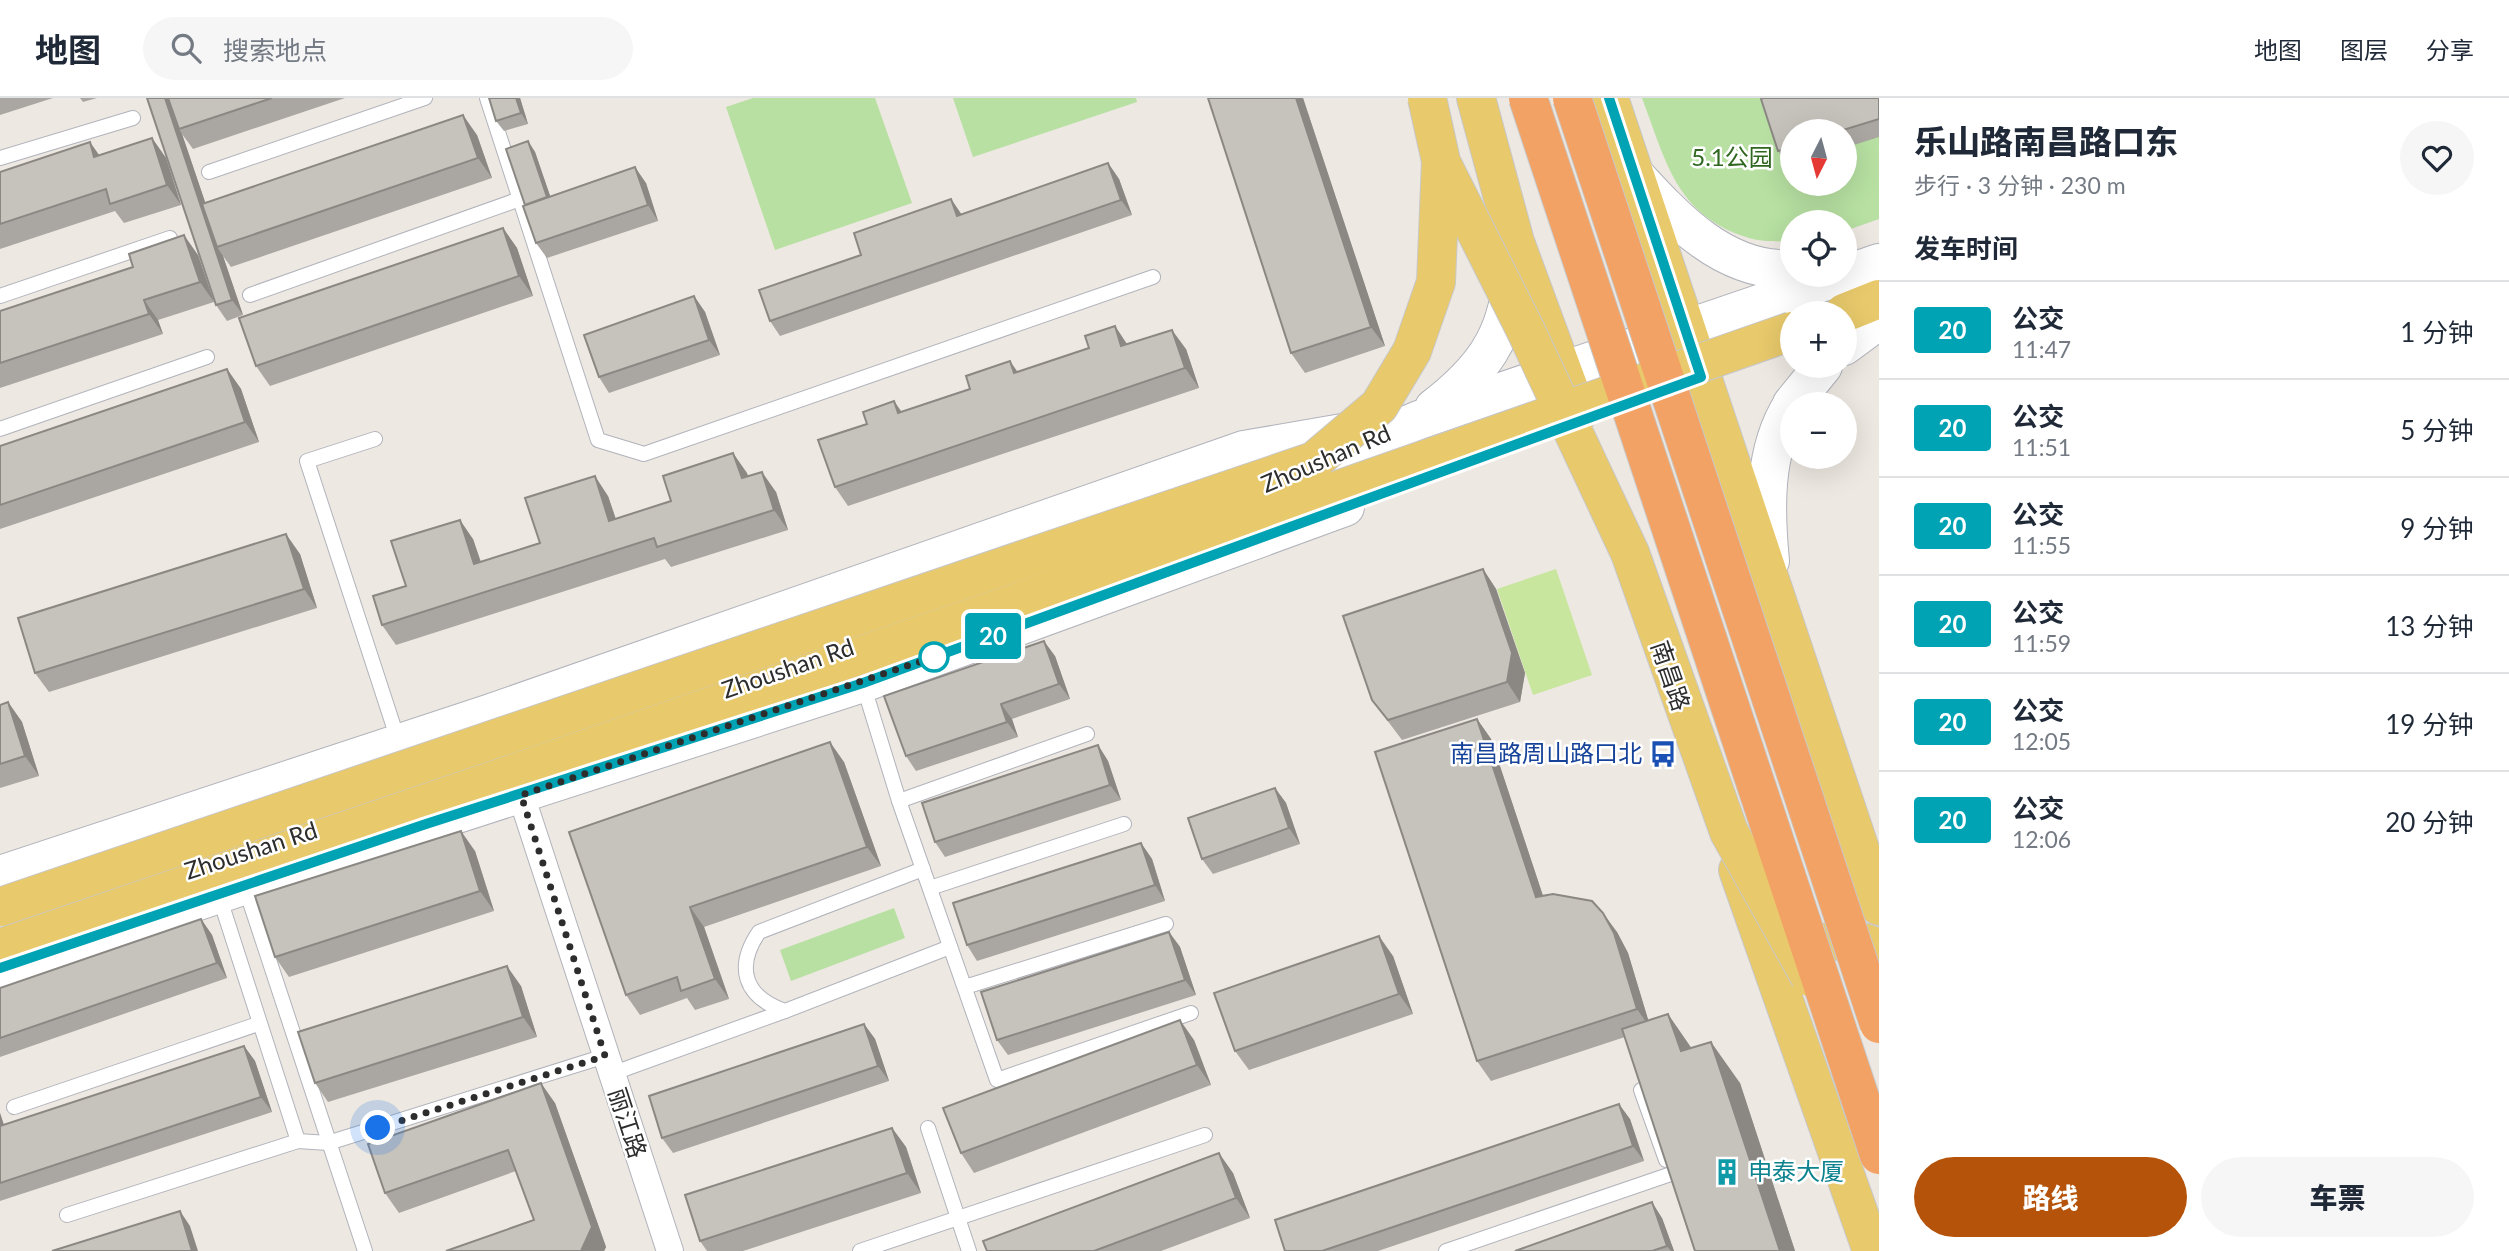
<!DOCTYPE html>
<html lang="zh">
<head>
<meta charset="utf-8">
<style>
	:root { --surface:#fff; --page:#f6f6f7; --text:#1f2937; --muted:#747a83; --line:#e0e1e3; --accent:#b45309 }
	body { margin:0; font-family:Lato,"Noto Sans SC",sans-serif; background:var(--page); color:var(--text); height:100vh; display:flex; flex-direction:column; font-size:26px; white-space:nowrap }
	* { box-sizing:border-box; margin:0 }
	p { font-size:23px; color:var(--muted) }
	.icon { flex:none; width:38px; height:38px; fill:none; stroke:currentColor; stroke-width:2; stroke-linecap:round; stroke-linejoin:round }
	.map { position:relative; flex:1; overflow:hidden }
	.drawer { display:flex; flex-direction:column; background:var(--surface); width:630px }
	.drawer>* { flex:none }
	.badge { padding:0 14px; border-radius:5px; font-size:24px; line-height:46px }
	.needle { width:46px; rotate:186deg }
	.buttons { position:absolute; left:1780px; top:21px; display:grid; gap:14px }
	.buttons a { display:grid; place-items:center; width:77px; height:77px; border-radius:50%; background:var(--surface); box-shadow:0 7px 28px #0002; font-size:35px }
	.you { position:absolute; width:35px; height:35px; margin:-18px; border:5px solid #fff; border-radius:50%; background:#1a73e8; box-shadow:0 0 0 10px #1a73e833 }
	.map>.badge { position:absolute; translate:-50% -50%; box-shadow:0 0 0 4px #fff }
	h2 { padding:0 35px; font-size:26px; line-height:63px }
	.round { display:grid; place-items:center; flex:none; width:74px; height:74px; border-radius:37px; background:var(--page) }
	.headline { display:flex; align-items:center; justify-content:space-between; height:119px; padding:0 35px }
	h1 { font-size:33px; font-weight:800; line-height:52px }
	.button { display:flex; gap:14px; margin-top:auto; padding:14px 35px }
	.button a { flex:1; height:80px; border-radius:42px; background:var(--accent); color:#fff; font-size:28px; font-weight:800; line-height:80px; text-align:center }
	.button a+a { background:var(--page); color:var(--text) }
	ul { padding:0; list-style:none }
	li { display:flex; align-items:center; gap:21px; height:98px; padding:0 35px; border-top:2px solid var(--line) }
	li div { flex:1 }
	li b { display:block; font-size:26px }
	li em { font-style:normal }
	li .badge { min-width:77px; font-weight:700; text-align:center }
	header { display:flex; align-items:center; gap:42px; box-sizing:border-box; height:98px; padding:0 35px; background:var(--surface); border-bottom:2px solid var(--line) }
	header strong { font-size:33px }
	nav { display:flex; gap:38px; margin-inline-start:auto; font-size:24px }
	.search { width:490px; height:63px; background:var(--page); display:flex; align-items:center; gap:18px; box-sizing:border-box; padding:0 24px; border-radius:38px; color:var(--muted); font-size:26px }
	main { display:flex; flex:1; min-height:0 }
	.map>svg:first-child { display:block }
	.grass { fill:#b7e0a2; fill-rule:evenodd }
	.pitch { fill:#c8e69e }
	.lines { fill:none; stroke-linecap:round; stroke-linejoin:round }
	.lane-casing { stroke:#b1b3bc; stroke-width:16 }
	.street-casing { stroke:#b1b3bc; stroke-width:28 }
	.secondary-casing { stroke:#b1b3bc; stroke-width:40 }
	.primary-casing { stroke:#c8c8c8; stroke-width:40 }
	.lane { stroke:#fff; stroke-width:14 }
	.street { stroke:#fff; stroke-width:26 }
	.secondary { stroke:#fff; stroke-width:38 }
	.primary { stroke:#e8c96b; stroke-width:38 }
	.primary-bridge-casing { stroke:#c8c8c8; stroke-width:40; stroke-linecap:butt }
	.highway-bridge-casing { stroke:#c8c8c8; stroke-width:40; stroke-linecap:butt }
	.primary-bridge { stroke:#e8c96b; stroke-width:38 }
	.highway-bridge { stroke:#f3a266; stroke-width:38 }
	.wall { fill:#aaa7a2 }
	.shaded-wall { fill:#8b8884 }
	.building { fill:#c6c2bc; stroke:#8b8884; stroke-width:2 }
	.line-casing { stroke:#fff; stroke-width:16 }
	.line { stroke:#00a3b4; stroke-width:10 }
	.walk { stroke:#2d2d2d; stroke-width:7; stroke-dasharray:0 12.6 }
	.stop-dot { fill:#fff; stroke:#00a3b4; stroke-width:3.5 }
	.labels { text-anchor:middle; stroke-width:5; stroke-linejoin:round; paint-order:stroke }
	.park-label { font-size:24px; fill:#306720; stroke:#fff }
	.street-label { font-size:24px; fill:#2d2d2d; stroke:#fff }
	.transit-label { font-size:24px; fill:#164399; stroke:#fff; text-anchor:end }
	.culture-label { font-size:24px; fill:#0d838f; stroke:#fff; text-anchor:start }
</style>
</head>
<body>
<header>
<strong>地图</strong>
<div class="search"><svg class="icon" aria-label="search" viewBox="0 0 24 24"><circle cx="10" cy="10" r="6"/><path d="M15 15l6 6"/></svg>搜索地点</div>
<nav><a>地图</a><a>图层</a><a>分享</a></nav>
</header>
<main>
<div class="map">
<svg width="1879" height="1153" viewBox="0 0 1879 1153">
	<rect width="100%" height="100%" fill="#ede8e1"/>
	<g class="grass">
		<path d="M753,0h122l37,105 -137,47 -49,-143z"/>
		<path d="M953,0h183l1,4 -164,55z"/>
		<path d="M1642,0h237v121l-34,12 -1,-9h-52v20c-14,-1 -30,0 -43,-4 -73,-22 -83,-77 -107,-140zM1792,33h52v53h-52z"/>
		<path d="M894,810l11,30 -114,43 -11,-31z"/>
	</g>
	<path class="pitch" d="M1556,471l36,106 -59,20 -36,-106z"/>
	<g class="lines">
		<defs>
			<g id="lane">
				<path d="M487,0l111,342 46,14 509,-177"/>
				<path d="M0,60l133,-40"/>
				<path d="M209,74l216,-74"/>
				<path d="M250,197l270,-96"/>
				<path d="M0,198l170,-58"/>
				<path d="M0,331l207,-72"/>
				<path d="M375,341l-68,22 92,282"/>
				<path d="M863,586l36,117 98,279 194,-67"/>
				<path d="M899,703l188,-67"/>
				<path d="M923,771l-164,63c-24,35 -15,65 26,79l165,-64"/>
				<path d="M245,789l120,364"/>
				<path d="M930,790l194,-64"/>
				<path d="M219,798l79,245"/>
				<path d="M965,889l201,-63"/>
				<path d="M611,976l174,-63"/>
				<path d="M1641,992l25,70"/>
				<path d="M14,1009l244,-83"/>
				<path d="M928,1030l41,123"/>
				<path d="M67,1117l231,-74 30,2 277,-87"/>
				<path d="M860,1153l345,-116"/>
				<path d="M1446,1153l225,-77"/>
			</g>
			<path id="street" d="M521,697l149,456"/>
			<g id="secondary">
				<path d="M1634,76c41,45 91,99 158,95"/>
				<path d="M1844,248l35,-26"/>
				<path d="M1792,306l31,-38"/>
				<path d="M1434,310c47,-36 74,-71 78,-132"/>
				<path d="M1317,365l102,-43 460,-157"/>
				<path d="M1770,463c-5,-52 -7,-110 22,-156"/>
				<path d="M0,777l488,-161 756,-264 110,-19"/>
				<path d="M0,870l426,-144 437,-141 482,-176"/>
			</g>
			<g id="primary">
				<path d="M1476,0l39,144 63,171"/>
				<path d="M1609,0l270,808"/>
				<path d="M1844,215l35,-14"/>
				<path d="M1738,772l134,381"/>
				<path d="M1790,878c18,-37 53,-44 89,-28"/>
			</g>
		</defs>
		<use href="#lane" class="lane-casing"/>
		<use href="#street" class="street-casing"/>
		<use href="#secondary" class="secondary-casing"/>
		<use href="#primary" class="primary-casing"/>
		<use href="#lane" class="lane"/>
		<use href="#street" class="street"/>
		<use href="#secondary" class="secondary"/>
		<use href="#primary" class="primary"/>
		<defs>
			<g id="primary-bridge">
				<path d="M1443,68l82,163 105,224 99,279 81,145"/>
				<path d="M0,809l1314,-446 65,-55 33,-55 24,-69 5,-121 -14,-63"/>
				<path d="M0,850l1020,-347 772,-270"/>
			</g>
			<g id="highway-bridge">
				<path d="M1528,0l351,1057"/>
				<path d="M1572,0l307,926"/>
			</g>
		</defs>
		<use href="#primary-bridge" class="primary-bridge-casing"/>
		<use href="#highway-bridge" class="highway-bridge-casing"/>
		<use href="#primary-bridge" class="primary-bridge"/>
		<use href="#highway-bridge" class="highway-bridge"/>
	</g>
	<g class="wall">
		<path d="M0,0h53l-53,17z"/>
		<path d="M80,0h17l-14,4z"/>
		<path d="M147,0h198l-152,51 -11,-15 23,68 272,-67 15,43 -261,89 -8,-11 20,59 -16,6 -11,-16z"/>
		<path d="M489,0h31l8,26 -24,7 -8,-10z"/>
		<path d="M1208,0h95l82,248 -80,27 -14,-20z"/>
		<path d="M1763,0h116v39l-35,11v-17h-52v34l-3,1 -11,-15 -17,-52z"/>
		<path d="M152,40l14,20 15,47 -57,18 -9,-12 -115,38v-77l99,-16z"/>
		<path d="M528,43l7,11 15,44 96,-13 12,38 -111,37 -11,-15 -11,-38z"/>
		<path d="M1108,65l11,16 13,36 -352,121 -10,-15 91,-66 90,-56 10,15z"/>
		<path d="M503,130l14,20 16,48 -263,90 -14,-20z"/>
		<path d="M198,157l16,47 -56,18 5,14 -163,54v-77z"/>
		<path d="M694,198l11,16 15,43 -111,38 -10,-16z"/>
		<path d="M1115,228l12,18 59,5 13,39 -351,118 -13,-19 32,-63 27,-23 7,11 188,-64z"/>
		<path d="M227,271l14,20 18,53 -259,87v-83z"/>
		<path d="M733,355l15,23 28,16 12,38 -117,37 -6,-8 -269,86 -14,-20 24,-39 67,-47 8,23 59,-19 68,-47 8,23 55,-18z"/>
		<path d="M300,456l17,54 -268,84 -14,-19z"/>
		<path d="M1483,471l13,20 29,84 -5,29 -118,38 -30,-40z"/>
		<path d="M1055,558l15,43 -58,20 6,18 -102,34 -10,-15z"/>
		<path d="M8,604l14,20 17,54 -39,12v-83z"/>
		<path d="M1477,621l14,20 52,157 74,36 11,21 20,67 44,28 48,35 55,168h-100l-70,-214 -134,44 -14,-20z"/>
		<path d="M1098,647l10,16 13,39 -176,57 -10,-15z"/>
		<path d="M844,664l37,104 -177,61 25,72 -34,11 -8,-12 -47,17 -14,-20 -57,-163z"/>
		<path d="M1275,690l11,15 14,41 -87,30 -11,-15z"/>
		<path d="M1141,745l11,16 13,42 -188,60 -10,-16z"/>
		<path d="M475,753l19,60 -205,66 -14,-20z"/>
		<path d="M201,821l11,16 15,43 -227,79v-69z"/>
		<path d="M1169,834l11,15 16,48 -188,60 -11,-15z"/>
		<path d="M1393,858l20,58 -164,56 -14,-19z"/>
		<path d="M521,888l16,51 -209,65 -13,-19z"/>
		<path d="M864,926l11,15 14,42 -216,72 -11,-15z"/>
		<path d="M1194,942l17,45 -237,88 -13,-20z"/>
		<path d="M244,948l11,15 17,51 -272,89v-88l4,12z"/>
		<path d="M555,1005l51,144 -2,4h-158l88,-31 -18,-49 -117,42 -14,-20z"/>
		<path d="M1630,1021l14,42 -266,90h-93z"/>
		<path d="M892,1030l14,19 15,46 -178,58h-36l-7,-10z"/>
		<path d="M1233,1075l17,45 -89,33h-174z"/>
		<path d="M1662,1120l12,33h-159z"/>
	</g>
	<g class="shaded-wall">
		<path d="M165,0h5l9,31 3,5 38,112 -3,1 6,9 20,59 -11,-15z"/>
		<path d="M516,0h4l8,26 -7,-11z"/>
		<path d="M1296,0h7l82,248 -14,-19z"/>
		<path d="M463,17l14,20 15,43 -14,-20z"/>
		<path d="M152,40l14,20 15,47 -14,-20z"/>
		<path d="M528,43l7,11 21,61 -7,-10z"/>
		<path d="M90,44l14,20 -10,-5z"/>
		<path d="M1108,65l11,16 13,36 -11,-15z"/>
		<path d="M635,69l11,16 12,38 -10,-16z"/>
		<path d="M951,101l11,16 -5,1z"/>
		<path d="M503,130l14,20 16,48 -14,-20z"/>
		<path d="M184,137l14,20 16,47 -14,-20z"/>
		<path d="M694,198l11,16 15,43 -11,-15z"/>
		<path d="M144,202l14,20 5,14 -14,-20z"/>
		<path d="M1115,228l13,20h-7z"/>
		<path d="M1172,232l14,19 13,39 -14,-20z"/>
		<path d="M1010,263l14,20 -10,-8z"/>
		<path d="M227,271l14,20 18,53 -14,-20z"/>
		<path d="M894,303l14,20 -10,-8z"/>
		<path d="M733,355l14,20 8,25 -13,-20z"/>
		<path d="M762,374l14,20 12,38 -14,-20z"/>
		<path d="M595,378l13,20 15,45 -14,-20z"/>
		<path d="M460,422l13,19 15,45 -14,-20z"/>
		<path d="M286,436l14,20 17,54 -13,-19z"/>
		<path d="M1483,471l13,20 29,84 -5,29 -13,-20z"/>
		<path d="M1044,543l11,15 15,43 -11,-15z"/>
		<path d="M8,604l14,20 17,54 -14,-20z"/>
		<path d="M1001,606l11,15 6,18 -11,-15z"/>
		<path d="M1477,621l14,20 59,178 -14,-20z"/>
		<path d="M830,644l14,20 37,104 -14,-19z"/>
		<path d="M1098,647l10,16 13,39 -11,-15z"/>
		<path d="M1275,690l11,15 14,41 -11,-16z"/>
		<path d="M461,733l14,20 19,60 -14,-20z"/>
		<path d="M1141,745l11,16 13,42 -10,-16z"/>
		<path d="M690,809l14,20 25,72 -14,-20z"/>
		<path d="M1603,815l14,19 11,21 23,76 -14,-20z"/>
		<path d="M201,821l11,16 15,43 -10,-15z"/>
		<path d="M1169,834l11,15 16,48 -11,-15z"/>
		<path d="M1379,838l14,20 20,58 -14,-20z"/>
		<path d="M507,868l14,20 16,51 -14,-20z"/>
		<path d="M1668,916l29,42 -16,-5z"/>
		<path d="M1180,922l14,20 17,45 -14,-20z"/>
		<path d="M864,926l11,15 14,42 -11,-15z"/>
		<path d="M1711,944l29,41 55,168h-15z"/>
		<path d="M244,948l11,15 17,51 -11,-15z"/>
		<path d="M541,985l14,20 51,144 -2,4h-23z"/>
		<path d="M1619,1006l11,15 14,42 -11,-15z"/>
		<path d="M0,1015l9,28 -9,-16z"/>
		<path d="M892,1030l14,19 15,46 -14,-20z"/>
		<path d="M1219,1055l14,20 17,45 -14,-20z"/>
		<path d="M1652,1104l10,16 12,33h-3l-4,-5z"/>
		<path d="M180,1113l10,15 8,25h-6z"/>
	</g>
	<g class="building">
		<path d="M147,0h18l67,202 -16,5z"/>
		<path d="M168,0h104l-93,31z"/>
		<path d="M489,0h27l5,15 -25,8z"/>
		<path d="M1208,0h88l75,229 -80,26z"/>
		<path d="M1763,0h116v21l-39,12h-48v16l-14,4 -17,-52z"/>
		<path d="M463,17l15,43 -261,89 -15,-43z"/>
		<path d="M152,40l15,47 -57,19 -4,-15 -106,35v-52l90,-30 4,15z"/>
		<path d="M528,43l19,56 -22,8 -19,-56z"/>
		<path d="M1108,65l13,37 -351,121 -11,-31 102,-35 -7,-22 97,-34 6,17z"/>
		<path d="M635,69l13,38 -112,38 -13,-37z"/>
		<path d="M503,130l16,48 -263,90 -17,-48z"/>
		<path d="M184,137l16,47 -56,18 5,14 -149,49v-52l133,-44 -4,-13z"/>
		<path d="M694,198l15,44 -110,37 -15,-42z"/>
		<path d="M1115,228l6,20 51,-16 13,38 -350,119 -17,-47 49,-16 -4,-12 31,-11 4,12 72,-24 -4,-13 44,-15 4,12 75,-25 -4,-12z"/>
		<path d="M227,271l18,53 -245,83v-59z"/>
		<path d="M733,355l9,25 20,-6 12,38 -117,37 -3,-9 -272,87 -9,-29 33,-10 -15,-45 69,-21 14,44 66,-21 -15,-45 70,-22 14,45 62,-20 -8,-25z"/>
		<path d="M286,436l18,55 -269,84 -17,-55z"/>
		<path d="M1483,471l29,84 -5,29 -119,38 -16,-20 -29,-84z"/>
		<path d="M1044,543l15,43 -58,20 6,18 -101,34 -22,-60z"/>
		<path d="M8,604l17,54 -25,8v-59z"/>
		<path d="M1477,621l59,178 17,-3 39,7 11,12 11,20 23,76 -160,52 -102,-309z"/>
		<path d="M830,644l37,105 -177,60 25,72 -34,12 -4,-14 -51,18 -57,-163z"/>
		<path d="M1098,647l12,40 -175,57 -13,-39z"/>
		<path d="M1275,690l14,40 -87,31 -14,-41z"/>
		<path d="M461,733l19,60 -205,66 -20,-61z"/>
		<path d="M1141,745l14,42 -188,60 -14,-42z"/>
		<path d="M201,821l16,44 -217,75v-50z"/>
		<path d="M1169,834l16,48 -188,60 -16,-48z"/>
		<path d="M1379,838l20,58 -164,57 -21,-58z"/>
		<path d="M507,868l16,51 -208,66 -17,-51z"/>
		<path d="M1668,916l13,37 30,-9 69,209h-85l-73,-222z"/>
		<path d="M1180,922l17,45 -236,88 -18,-45z"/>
		<path d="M864,926l14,42 -216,72 -13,-42z"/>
		<path d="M244,948l17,51 -261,86v-57z"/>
		<path d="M541,985l51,144 -11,24h-135l88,-31 -26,-70 -123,43 -17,-49z"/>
		<path d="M1619,1006l14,42 -311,105h-37l-10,-31z"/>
		<path d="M892,1030l15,45 -207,68 -15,-46z"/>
		<path d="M1219,1055l17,45 -142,53h-107l-4,-10z"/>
		<path d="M1652,1104l15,44 -15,5h-137z"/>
		<path d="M180,1113l12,40h-140z"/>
	</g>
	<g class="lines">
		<defs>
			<path id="line" d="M0,870l426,-144 437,-141 838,-306 -92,-279"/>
		</defs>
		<use href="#line" class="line-casing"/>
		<use href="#line" class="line"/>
		<path class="walk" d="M378,1030l227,-72 -84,-261 419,-140 -6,2"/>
	</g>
	<defs>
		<symbol id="bus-bare" viewBox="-9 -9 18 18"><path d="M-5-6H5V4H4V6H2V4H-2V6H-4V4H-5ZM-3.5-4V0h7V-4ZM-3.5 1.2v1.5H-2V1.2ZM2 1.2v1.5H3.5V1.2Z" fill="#1a4fb4" stroke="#fff" stroke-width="2.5" paint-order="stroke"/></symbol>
		<symbol id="building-bare" viewBox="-9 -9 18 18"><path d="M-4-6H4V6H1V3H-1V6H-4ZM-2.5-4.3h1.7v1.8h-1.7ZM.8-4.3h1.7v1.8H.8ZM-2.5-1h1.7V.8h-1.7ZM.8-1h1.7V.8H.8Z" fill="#0f9aa8" stroke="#fff" stroke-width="2.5" paint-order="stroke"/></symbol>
	</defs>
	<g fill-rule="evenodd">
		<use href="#bus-bare" x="1644" y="637" width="38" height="38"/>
		<use href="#building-bare" x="1708" y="1055" width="38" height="38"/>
	</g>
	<circle class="stop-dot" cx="934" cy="559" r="14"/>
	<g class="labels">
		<g class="park-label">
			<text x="1732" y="68">5.1公园</text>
		</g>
		<g class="street-label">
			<text transform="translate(1326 361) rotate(-23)" y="8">Zhoushan Rd</text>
			<text transform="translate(788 571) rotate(-19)" y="8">Zhoushan Rd</text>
			<text transform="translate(1670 578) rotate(71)" y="8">南昌路</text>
			<text transform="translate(251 753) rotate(-18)" y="8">Zhoushan Rd</text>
			<text transform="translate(627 1025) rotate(72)" y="8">丽江路</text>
		</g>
		<g class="transit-label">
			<text x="1642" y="664">南昌路周山路口北</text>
		</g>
		<g class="culture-label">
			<text x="1748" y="1082">申泰大厦</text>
		</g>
	</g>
</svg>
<div class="buttons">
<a><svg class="needle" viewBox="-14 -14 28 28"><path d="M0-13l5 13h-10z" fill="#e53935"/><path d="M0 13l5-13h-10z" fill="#747a83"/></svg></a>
<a><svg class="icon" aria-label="locate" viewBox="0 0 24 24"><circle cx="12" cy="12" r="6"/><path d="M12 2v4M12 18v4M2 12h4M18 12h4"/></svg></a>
<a>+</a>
<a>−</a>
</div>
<div class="you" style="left:378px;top:1030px"></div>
<b class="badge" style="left:993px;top:538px;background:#00a3b4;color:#fff">20</b>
</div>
<section class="drawer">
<div class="headline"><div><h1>乐山路南昌路口东</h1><p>步行 · 3 分钟 · 230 m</p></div><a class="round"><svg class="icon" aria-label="heart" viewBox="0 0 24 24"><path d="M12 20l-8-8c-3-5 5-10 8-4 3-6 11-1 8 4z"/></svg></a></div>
<h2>发车时间</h2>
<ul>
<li><span class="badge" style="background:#00a3b4;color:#fff">20</span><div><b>公交</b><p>11:47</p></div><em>1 分钟</em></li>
<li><span class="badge" style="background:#00a3b4;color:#fff">20</span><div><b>公交</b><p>11:51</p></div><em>5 分钟</em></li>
<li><span class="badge" style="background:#00a3b4;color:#fff">20</span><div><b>公交</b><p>11:55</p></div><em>9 分钟</em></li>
<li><span class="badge" style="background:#00a3b4;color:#fff">20</span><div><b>公交</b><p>11:59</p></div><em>13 分钟</em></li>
<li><span class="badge" style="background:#00a3b4;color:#fff">20</span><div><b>公交</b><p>12:05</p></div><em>19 分钟</em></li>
<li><span class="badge" style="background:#00a3b4;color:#fff">20</span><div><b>公交</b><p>12:06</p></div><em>20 分钟</em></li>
</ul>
<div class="button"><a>路线</a><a>车票</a></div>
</section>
</main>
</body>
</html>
